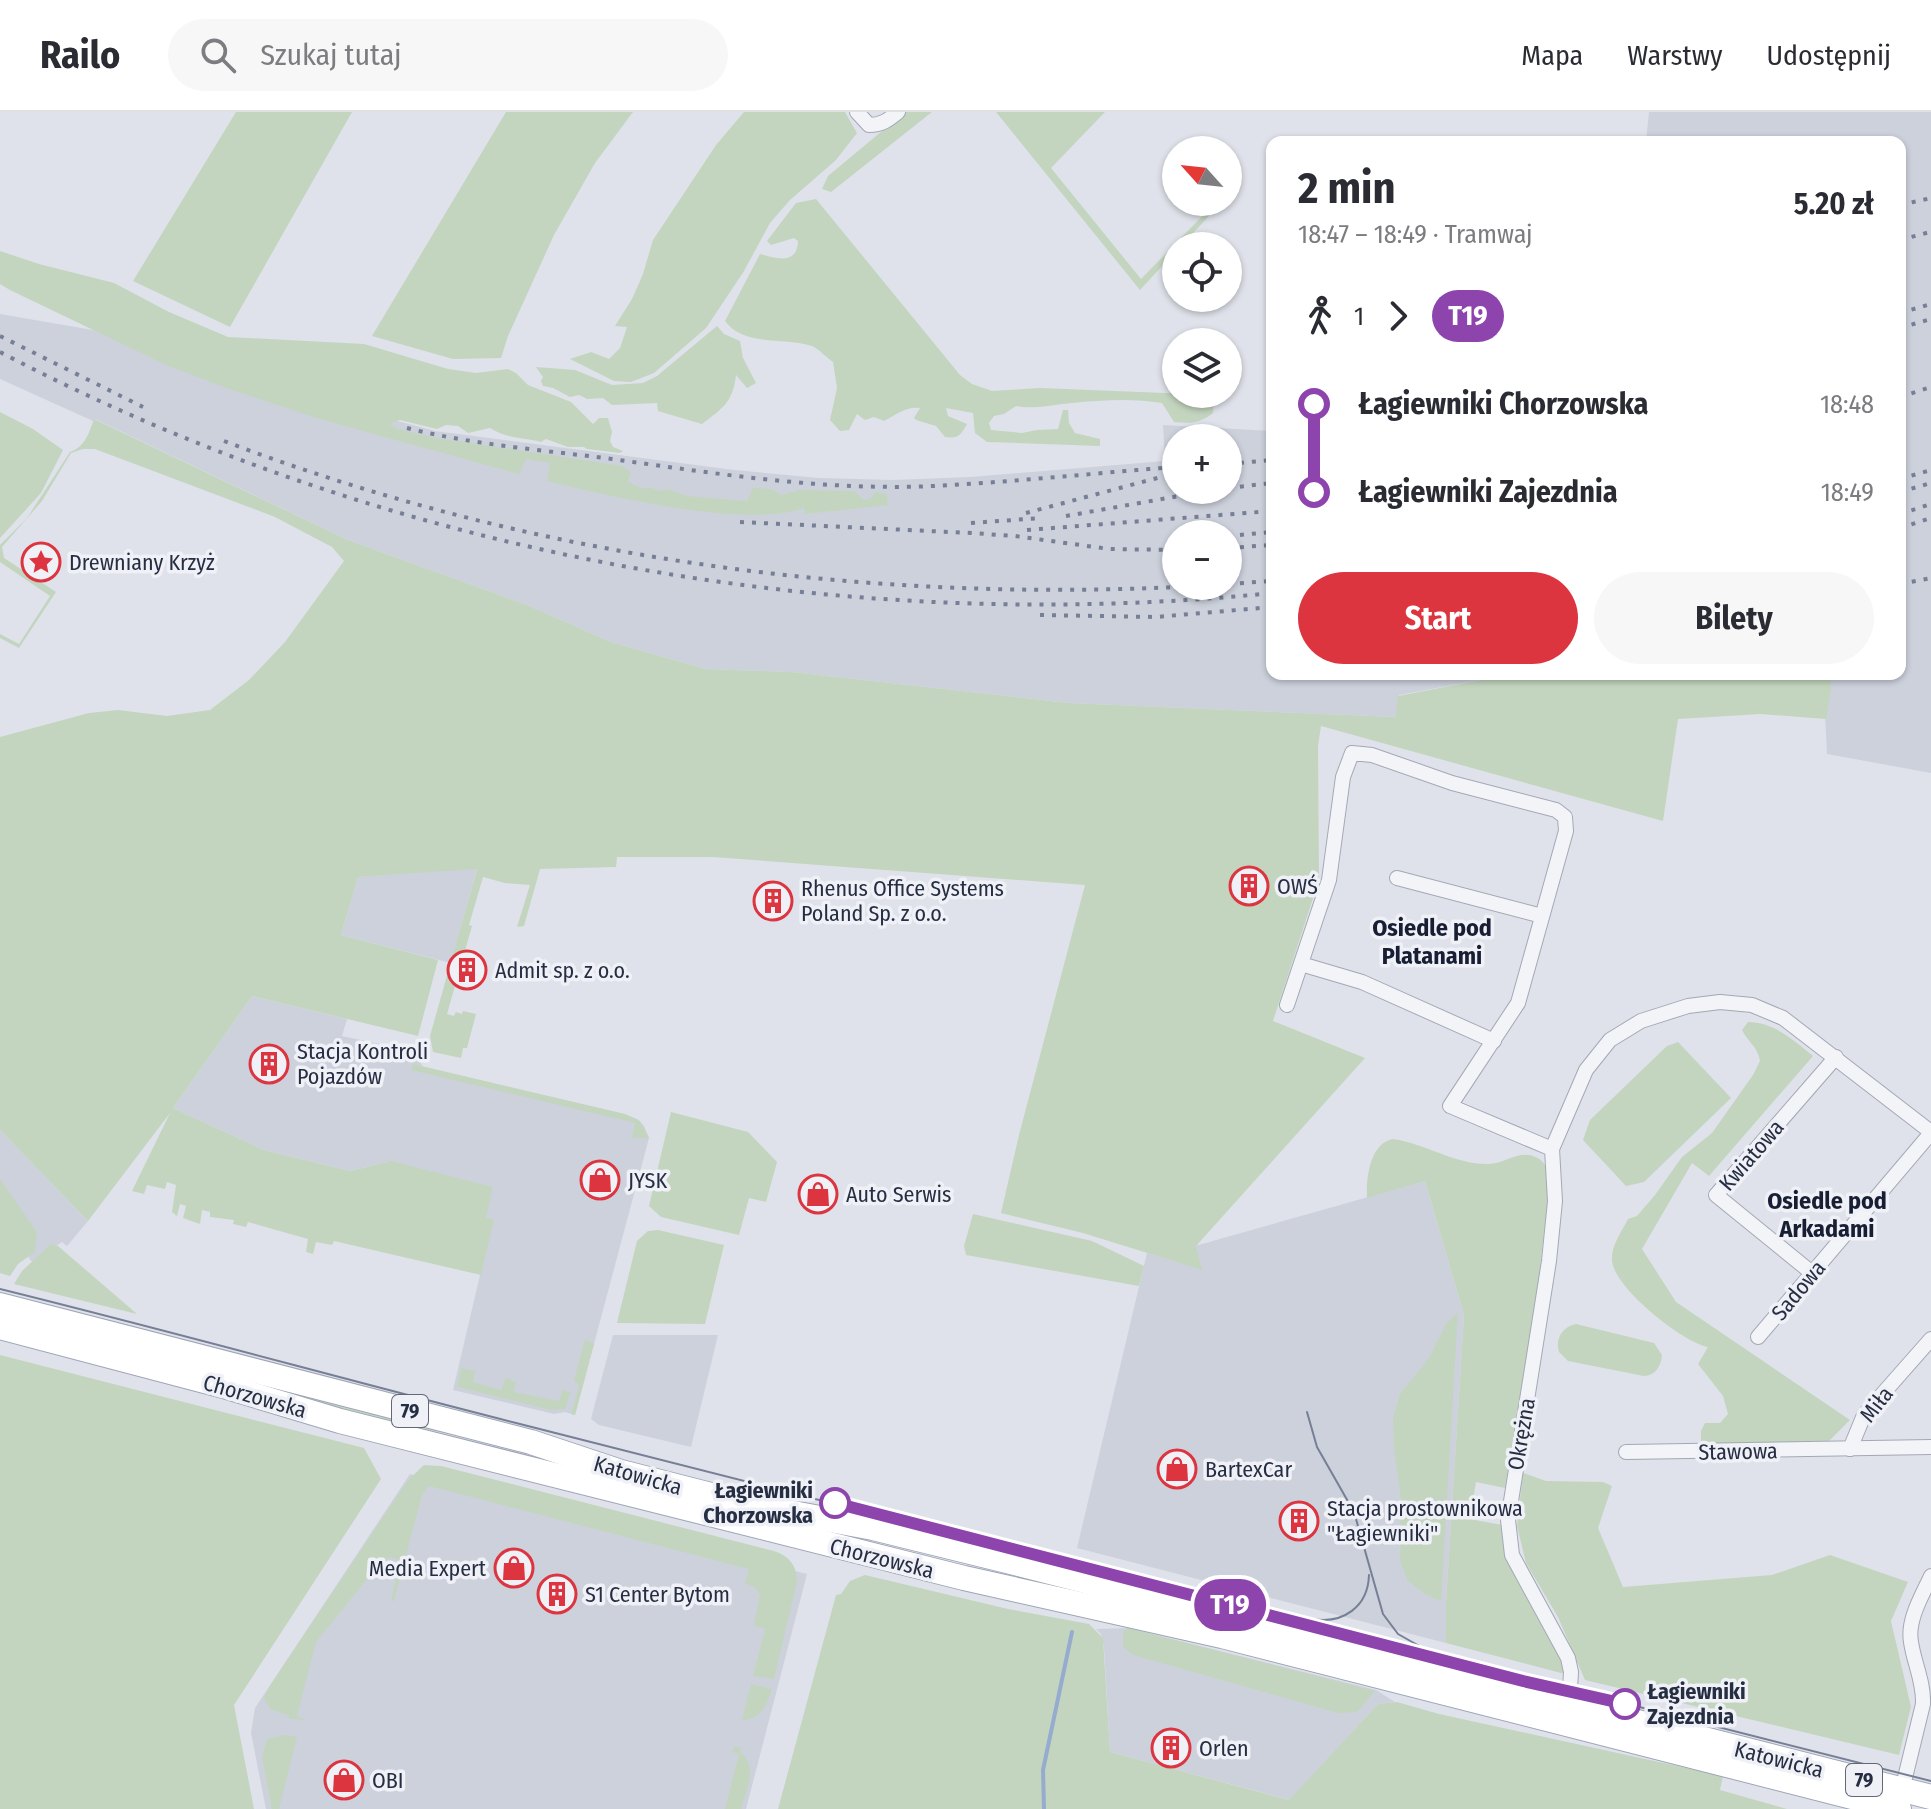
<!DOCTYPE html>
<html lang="pl">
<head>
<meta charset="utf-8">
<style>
	:root { --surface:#fff; --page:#f7f7f7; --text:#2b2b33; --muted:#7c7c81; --line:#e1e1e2; --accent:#dd3540 }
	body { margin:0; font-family:"Fira Sans Condensed",sans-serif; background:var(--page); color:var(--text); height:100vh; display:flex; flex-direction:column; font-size:30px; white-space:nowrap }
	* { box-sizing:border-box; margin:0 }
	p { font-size:26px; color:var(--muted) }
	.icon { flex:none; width:44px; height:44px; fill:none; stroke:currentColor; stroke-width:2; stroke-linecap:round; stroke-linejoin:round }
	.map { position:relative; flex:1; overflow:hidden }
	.side { position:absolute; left:1266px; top:24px; width:640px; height:544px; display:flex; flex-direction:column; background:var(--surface); border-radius:16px; box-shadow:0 2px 6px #0004 }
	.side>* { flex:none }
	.badge { padding:0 16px; border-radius:26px; font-size:28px; line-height:52px }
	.needle { width:52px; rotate:297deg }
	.tools { position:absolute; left:1162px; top:24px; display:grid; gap:16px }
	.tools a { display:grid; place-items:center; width:80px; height:80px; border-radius:50%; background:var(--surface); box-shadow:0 2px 6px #0004; font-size:40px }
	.map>.badge { position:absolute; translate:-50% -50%; box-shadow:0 0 0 4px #fff }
	.legs { display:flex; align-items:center; gap:12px; height:88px; padding:0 32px; font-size:26px }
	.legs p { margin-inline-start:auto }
	.summary { display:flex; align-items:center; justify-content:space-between; height:136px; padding:0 32px }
	h1 { font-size:44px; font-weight:700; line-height:60px }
	.primary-button { display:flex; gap:16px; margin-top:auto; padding:16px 32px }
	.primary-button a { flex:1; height:92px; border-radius:48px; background:var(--accent); color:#fff; font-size:32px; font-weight:700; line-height:92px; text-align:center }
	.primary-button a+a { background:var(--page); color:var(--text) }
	ul { padding:0 32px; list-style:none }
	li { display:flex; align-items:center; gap:28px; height:88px; font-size:30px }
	li i { display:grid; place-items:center; width:12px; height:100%; margin:0 10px; background:currentColor }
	li i::after { content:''; width:20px; height:20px; margin:-10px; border:6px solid; border-radius:50%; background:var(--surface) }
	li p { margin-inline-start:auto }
	li:first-child i { background:linear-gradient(#0000 50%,currentColor 0) }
	li:last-child i { background:linear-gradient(currentColor 50%,#0000 0) }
	header { display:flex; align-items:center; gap:48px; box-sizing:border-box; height:112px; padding:0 40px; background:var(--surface); border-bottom:2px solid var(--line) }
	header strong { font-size:38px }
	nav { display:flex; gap:44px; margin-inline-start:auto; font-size:28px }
	.search { width:560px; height:72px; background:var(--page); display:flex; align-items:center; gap:20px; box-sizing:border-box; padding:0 28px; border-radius:44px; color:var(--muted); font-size:30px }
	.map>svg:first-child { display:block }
	.built { fill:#cdd1dc; fill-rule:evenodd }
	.green { fill:#c3d5bf }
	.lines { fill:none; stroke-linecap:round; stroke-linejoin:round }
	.stream { stroke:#96acce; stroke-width:4 }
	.minor-casing { stroke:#a4a8b5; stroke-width:16 }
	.primary-casing { stroke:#9da5b7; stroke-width:26 }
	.minor { stroke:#f2f4f8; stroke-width:14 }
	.primary { stroke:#fff; stroke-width:24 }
	.tram { stroke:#767f95; stroke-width:2 }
	.rail { stroke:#767f95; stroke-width:4; stroke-dasharray:4 8; stroke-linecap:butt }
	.line-1-casing { stroke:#fff; stroke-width:18 }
	.line-1 { stroke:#8e44ad; stroke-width:12 }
	.stop-1-dot { fill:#fff; stroke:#8e44ad; stroke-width:4 }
	.labels { text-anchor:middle; stroke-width:7; stroke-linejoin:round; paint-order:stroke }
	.shield { fill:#eff1f7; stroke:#626879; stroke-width:2 }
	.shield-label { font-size:20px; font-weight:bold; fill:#262e43 }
	.poi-label { font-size:22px; fill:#262e43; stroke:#eff1f7; text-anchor:start }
	.street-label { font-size:22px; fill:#262e43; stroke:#eff1f7 }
	.stop-label { font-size:22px; font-weight:bold; fill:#262e43; stroke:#eff1f7; text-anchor:end }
	.neighbourhood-label { font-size:24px; font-weight:bold; fill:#181f34; stroke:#eff1f7 }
</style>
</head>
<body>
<header>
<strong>Railo</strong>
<div class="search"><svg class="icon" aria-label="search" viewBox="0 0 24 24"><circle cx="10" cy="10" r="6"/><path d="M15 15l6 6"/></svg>Szukaj tutaj</div>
<nav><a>Mapa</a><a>Warstwy</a><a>Udostępnij</a></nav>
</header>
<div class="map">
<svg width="1931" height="1697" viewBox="0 0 1931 1697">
	<rect width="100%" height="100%" fill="#dfe2ea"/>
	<g class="built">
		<path d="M1649,0h282v661l-104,-19 -4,-80h77v-532h-254z"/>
		<path d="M0,202l116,20 150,52 169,45 299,39 85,8 74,2 77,-3 195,-16 -2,-36 109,6v243h240l-113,21 -4,22 -326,-14 -277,-31 -86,-3 -95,-27 -84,-37 -179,-65 -253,-121 -2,2 -93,-42zM1176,326h52v52h-52zM1176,422h52v52h-52z"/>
		<path d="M477,756l-26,95 -110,-28 17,-58z"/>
		<path d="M252,884l95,23 -5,17 72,15 9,16 201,47 13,5 7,7 5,12 -74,277 -10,-3 -11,2 -101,-24 40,-170 -7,-1 -99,-57 -37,9 -86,-21 -91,-42z"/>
		<path d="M0,1018l88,91 -21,25 -5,-4 -30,20 -14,-19 -18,-36z"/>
		<path d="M1425,1069l39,134 -18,287v41l-369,-95 70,-295 54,16 -6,-23z"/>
		<path d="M613,1223h105l-27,112 -92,-22 -8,-6z"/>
		<path d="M410,1362l397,100 -61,235h-480l-15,-76 4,-25z"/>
		<path d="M1128,1516l248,62 19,12 -17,2 -88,96 -180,-48 -6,-105 -3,-13 -5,-5z"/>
	</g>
	<g class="green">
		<path d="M236,0h116l-122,215 -97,-46z"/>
		<path d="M506,0h127l-38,51 -41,72 -46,101 -7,22 -48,1 -81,-23z"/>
		<path d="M744,0h101l12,21 -21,27 -46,40 -20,23 -26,48 -38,57 -52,45 -23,9 -17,-1 -44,-22 21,-7 18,7 11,-11 7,-21 -12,-1 17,-27 11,-25 10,-34 63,-95z"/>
		<path d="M905,0h27l-101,80 -9,-3 6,-13z"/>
		<path d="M996,0h109l-54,56 90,111 75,-77h6l-41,44h-5v5l-36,39z"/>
		<path d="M816,87l144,176 12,9 20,7 48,-3 174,7 -1,18c-12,10 -24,11 -39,9l-12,-19c-29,-5 -61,-3 -90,0 -17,1 -38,7 -56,3l-12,8 -10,2 -5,7 2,7 31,3 15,-3 21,-1 5,-19h5l1,13 6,10 25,6v7l-113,-4 -12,-9 -2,-20 -27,-5 2,8 19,8c-6,11 -9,15 -22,13l-9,-11 -20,-6 -2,-2 6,-10c-13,-2 -25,7 -36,13l-10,-4 -9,3 -8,-6 -8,16 -9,1 -10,-11 7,-32 -4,-26c-6,-4 -14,-13 -21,-16 -27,-9 -68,1 -87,-25l35,-67c17,5 37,11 38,-13l-4,-3 -23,7 -4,-4 29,-38z"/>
		<path d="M0,139l39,13 75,19 55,29 59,25 136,7 84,25 28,4 32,-4 8,4 12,12 43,17 22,22 6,-6h9l4,14 -2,9 3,6 10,4 -3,2 -33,-4 -3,-2h-16l-22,-8 -5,3c-21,-5 -33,-3 -51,-14l-22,5 -10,-7 -12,-1 -9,4 -37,-9 -11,4 10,5 33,8 190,29 9,6 -3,10 13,6h11l7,3 10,-2 18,7 60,5 6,-13 18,1 10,6 18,-5 55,1 10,9 6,-1 6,-7 11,2 1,11 -83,9 -1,-6c-59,21 -195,-12 -257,-27l3,-18 -24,-4 -7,15 -203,-56 -87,-29 -63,-24 -156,-75 -10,-6z"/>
		<path d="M717,214l7,8 16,7 3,17 13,25 -9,5 -11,-13c-3,27 -13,33 -34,49l-44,-13 -1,-8 -45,2 -9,-7 -16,1 -8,-4 -9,2 -17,-9 -10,-2 -2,-5 2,-4 -7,-10 39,3 37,15 31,-2 14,-7z"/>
		<path d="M0,300l33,17 30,21 -22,43 -41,45z"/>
		<path d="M94,307l254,121 179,65 84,37 95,27 86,3 277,31 326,14 3,-21 114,-22h318l1,15 -5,30 -66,-5 -82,5 -15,102 -342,-95 -3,20 1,134 -46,141 92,37 -169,188 6,24 -119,-37 -82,-20 18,-78 66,-250 -372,-28h-96l-1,10 -76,2 -16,57 -7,1 13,-42 -25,-2 -22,-6 -14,48 3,1 -25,88 7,2 2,-4 6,2 1,-3 13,3 -9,34h-4l-2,10 -28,-6 -3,-16 47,-167 -119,8 -17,58 97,25 -20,76 -166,-40 -79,112 91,42 86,21 41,-10 102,26 -7,31 8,2 -13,55 -147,-34 -2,4 -16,-3 -3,12 -7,-2 2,-13 -60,-17 -2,5 -13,-3 1,-4 -24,-3v-5l-8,-2 -2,14 -17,-6 3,-12 -6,-2 -3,12 -5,-4 4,-27 -9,-3 -2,7 -18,-4 -3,9 -12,-3 38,-78 -82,108 -88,-91v-393l89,-24 29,-3 49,6 43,-6 39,-30 36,-38 59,-81 -12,-14 -57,-30 -180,-68h-12l-12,4 -29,48 -40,46 2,11 52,34 -37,56 -19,-10v-4l19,10 31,-48 -50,-34v-17l27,-27 43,-66c15,-5 19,-19 24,-33z"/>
		<path d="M1748,910c26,0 45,18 65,34l-104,120 -17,-13 -50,86 34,53 174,118 -22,22 -127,2v-13l4,-8h15l8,-9 -5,-18 -25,-32 10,-17c-26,-5 -95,-60 -96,-87 -1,-14 10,-29 16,-41l9,-3 18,-21 27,-38 30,-24 41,-58 7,-14c-2,-14 -12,-19 -18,-31z"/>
		<path d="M1678,930l53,56 -87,84 -18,4 -43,-46 7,-20 77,-74z"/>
		<path d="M413,952l212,50 15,7 9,17h-17l3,-15 -224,-53z"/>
		<path d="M671,1000l77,20 29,30 -11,40 -17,-4 -10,37 -78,-18 -12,-11z"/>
		<path d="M1393,1027c34,5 62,26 97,25 15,-1 28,-13 43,-8 11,3 15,13 17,23l-12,106 -33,203 -29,-6 -6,37 32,6 62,137 1,12 -119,-31v-41l18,-287 -39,-134 -58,17c-1,-20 3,-55 26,-59z"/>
		<path d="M0,1067l37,53 -2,20 -17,12 -8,12 -10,-3z"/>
		<path d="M973,1102l119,27 52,25 -5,20 -173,-31 -2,-9z"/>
		<path d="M658,1118l66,15 -19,79 -88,-1 20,-82 11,-10z"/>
		<path d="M51,1132l7,2 79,68 -123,-30 8,-13z"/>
		<path d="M1458,1200l-17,289 -16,-7 -17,-13 -8,-20 1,-62 -7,-50 -1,-31 7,-24 29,-36 17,-34z"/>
		<path d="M1576,1212l78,19 8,12c-1,11 -7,21 -18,21l-76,-15 -9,-9c-4,-13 3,-25 17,-28z"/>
		<path d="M585,1227l9,5 -19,71 -4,-1 8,-28 -5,-6z"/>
		<path d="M0,1243l364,93 17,31 -147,226 20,104h-254z"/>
		<path d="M461,1256l14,3 -2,11 28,8 5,-12 10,4 -2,10 45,9 3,-11 9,2 -6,17 -14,1 -94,-23z"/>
		<path d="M244,1265l296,79c-32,-8 -64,-17 -96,-23 -68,-14 -137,-25 -200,-56z"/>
		<path d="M424,1353l17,1 333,85c15,5 23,14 23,31l-23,97 -21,-3 12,-47 -11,-4 6,-30 -4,-7 -11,-5 4,-14 -320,-83 -7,9 -28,106h-3l9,-41 -13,-3 -6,18 -9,-2 -56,69 -19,74 9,4 -17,-1 1,-3 -20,-7 -6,-11 5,-11 139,-207z"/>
		<path d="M1523,1361l23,8 57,1 9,4 -14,42 25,59 149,-12 58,-20 78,27 -17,39 20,86 -12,48 -314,-75 -27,-63 -32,-54 -9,-37z"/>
		<path d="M865,1463l143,34 81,15 14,14 7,114 179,48 89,-96 19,-2 42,12 284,62 -3,14 67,19h-1009l58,-214 5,-1 9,-13z"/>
		<path d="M1128,1516l247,63 -18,21 -19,1 -205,-58 -10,-8v-16z"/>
		<path d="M751,1572l21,5c-5,17 -11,30 -30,31z"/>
		<path d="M285,1623l12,2 -18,72h-7l-10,-53 5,-17z"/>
		<path d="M734,1634l7,2 -1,4c19,14 6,38 1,57h-16l14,-55 -7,-2z"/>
	</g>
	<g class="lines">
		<path class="stream" d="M1044,1697l-1,-39 29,-138"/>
		<defs>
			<g id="minor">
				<path d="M857,0l12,13c13,0 19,-5 29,-13"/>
				<path d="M1397,766l145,38"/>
				<path d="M1301,852l61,18 132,59"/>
				<path d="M1287,893l42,-125 14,-103 9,-24 20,2 80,28 104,27 9,7 1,14 -48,172 -68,103 102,43 3,52 -6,60 -41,259 4,35 56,103 3,14 -2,33"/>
				<path d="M1552,1037l34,-79 24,-30 31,-19 47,-15 32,-4 32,3 31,13 148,114"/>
				<path d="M1812,1161l-96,-78 120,-138"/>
				<path d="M1758,1225l173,-204"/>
				<path d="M1850,1337l14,-34 67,-76"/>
				<path d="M1626,1340l305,-5"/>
				<path d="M1902,1678l21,-86c1,-22 -9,-41 -12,-62 -4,-22 11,-46 20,-66"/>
			</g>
			<g id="primary">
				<path d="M0,1193l531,137 90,30 129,33 123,23 138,34 920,235"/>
				<path d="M0,1215l227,60 113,34 624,157 258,58 677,173"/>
			</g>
		</defs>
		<use href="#minor" class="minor-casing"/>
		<use href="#primary" class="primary-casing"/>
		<use href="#minor" class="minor"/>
		<use href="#primary" class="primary"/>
		<g class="tram">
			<path d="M0,1177c174,43 347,91 520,135 335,85 669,169 1003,257l85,18 323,82"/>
			<path d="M1307,1300l10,35 37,65 29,102 15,20 23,13"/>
			<path d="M1313,1507c30,5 55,-12 56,-44"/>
		</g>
		<g class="rail">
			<path d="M1900,93l31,-7"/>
			<path d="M1900,128l30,-8"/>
			<path d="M1900,201l31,-9"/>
			<path d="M1900,216l31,-9"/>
			<path d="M0,224l143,71"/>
			<path d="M0,240c387,203 837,285 1272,241"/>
			<path d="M1900,285l31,-10"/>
			<path d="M407,316c67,17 137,22 205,31 107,15 213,32 321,27 81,-4 162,-13 243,-19"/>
			<path d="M224,329c310,118 643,163 973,145"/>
			<path d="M1228,352l44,-4"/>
			<path d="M1900,367l31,-9"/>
			<path d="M1228,376l44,-5"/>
			<path d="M1900,380l31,-9"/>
			<path d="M1026,401l135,-36"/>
			<path d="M1900,402l31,-10"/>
			<path d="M1066,404l147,-26"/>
			<path d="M740,410l231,11 44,3 94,13 67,1"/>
			<path d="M971,411l70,-5"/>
			<path d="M1900,416l31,-10"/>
			<path d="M1027,418l245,-19"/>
			<path d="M1228,424l44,-4"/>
			<path d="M1228,436l44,-3"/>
			<path d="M1228,472l44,-3"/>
			<path d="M1900,472l31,-6"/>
			<path d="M1040,503l116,2 116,-10"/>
		</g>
	</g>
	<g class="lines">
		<defs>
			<path id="line-1" d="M835,1391l688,178 102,23"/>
		</defs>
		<use href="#line-1" class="line-1-casing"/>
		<use href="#line-1" class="line-1"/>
	</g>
	<defs>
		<symbol id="sight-ring" viewBox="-11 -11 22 22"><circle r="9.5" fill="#eff1f7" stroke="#dd3540" stroke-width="1.5"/><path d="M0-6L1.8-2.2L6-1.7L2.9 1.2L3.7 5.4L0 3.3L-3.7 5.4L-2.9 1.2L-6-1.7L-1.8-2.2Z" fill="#dd3540"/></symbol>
		<symbol id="building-ring" viewBox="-11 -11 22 22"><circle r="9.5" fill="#eff1f7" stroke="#dd3540" stroke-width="1.5"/><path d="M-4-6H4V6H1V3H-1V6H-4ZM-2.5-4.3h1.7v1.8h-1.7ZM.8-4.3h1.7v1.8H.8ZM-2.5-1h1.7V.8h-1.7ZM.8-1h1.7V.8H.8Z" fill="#dd3540"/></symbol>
		<symbol id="shop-ring" viewBox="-11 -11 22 22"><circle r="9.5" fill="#eff1f7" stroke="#dd3540" stroke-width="1.5"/><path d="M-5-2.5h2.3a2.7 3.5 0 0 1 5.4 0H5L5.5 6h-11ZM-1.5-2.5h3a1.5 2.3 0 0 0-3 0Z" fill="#dd3540"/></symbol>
	</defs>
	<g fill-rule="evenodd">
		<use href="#sight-ring" x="19" y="428" width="44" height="44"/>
		<use href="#building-ring" x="1227" y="752" width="44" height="44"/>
		<use href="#building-ring" x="751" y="767" width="44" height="44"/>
		<use href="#building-ring" x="445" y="836" width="44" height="44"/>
		<use href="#building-ring" x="247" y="930" width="44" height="44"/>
		<use href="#shop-ring" x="578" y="1046" width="44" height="44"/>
		<use href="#shop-ring" x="796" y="1060" width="44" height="44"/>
		<use href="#shop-ring" x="1155" y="1335" width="44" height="44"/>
		<use href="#building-ring" x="1277" y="1387" width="44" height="44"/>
		<use href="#shop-ring" x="492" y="1434" width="44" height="44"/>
		<use href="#building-ring" x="535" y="1460" width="44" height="44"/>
		<use href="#building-ring" x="1149" y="1614" width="44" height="44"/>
		<use href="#shop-ring" x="322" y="1646" width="44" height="44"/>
	</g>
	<g class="stop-1-dot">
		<circle cx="835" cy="1391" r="14"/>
		<circle cx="1625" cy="1592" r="14"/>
	</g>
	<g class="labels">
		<g class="shield">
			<rect x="392" y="1283" width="36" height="32" rx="6"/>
			<rect x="1846" y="1652" width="36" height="32" rx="6"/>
		</g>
		<g class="shield-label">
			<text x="410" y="1306">79</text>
			<text x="1864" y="1675">79</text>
		</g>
		<g class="poi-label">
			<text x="69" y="458">Drewniany Krzyż</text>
			<text x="1277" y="782">OWŚ</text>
			<text x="801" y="784">Rhenus Office Systems<tspan x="801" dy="25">Poland Sp. z o.o.</tspan></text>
			<text x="495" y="866">Admit sp. z o.o.</text>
			<text x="297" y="947">Stacja Kontroli<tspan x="297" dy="25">Pojazdów</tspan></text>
			<text x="628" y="1076">JYSK</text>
			<text x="846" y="1090">Auto Serwis</text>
			<text x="1205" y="1365">BartexCar</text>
			<text x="1327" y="1404">Stacja prostownikowa<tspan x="1327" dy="25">"Łagiewniki"</tspan></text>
			<text x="486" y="1464" text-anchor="end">Media Expert</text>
			<text x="585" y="1490">S1 Center Bytom</text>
			<text x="1199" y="1644">Orlen</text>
			<text x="372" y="1676">OBI</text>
		</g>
		<g class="street-label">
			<text transform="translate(1751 1043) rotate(-49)" y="8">Kwiatowa</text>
			<text transform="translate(1798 1178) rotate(-50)" y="8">Sadowa</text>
			<text transform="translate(255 1284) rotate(16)" y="8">Chorzowska</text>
			<text transform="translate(1876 1292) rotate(-52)" y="8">Miła</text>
			<text transform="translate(1521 1322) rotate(-80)" y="8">Okrężna</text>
			<text transform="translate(1738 1339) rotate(-1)" y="8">Stawowa</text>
			<text transform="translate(638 1363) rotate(16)" y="8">Katowicka</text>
			<text transform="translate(882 1446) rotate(14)" y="8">Chorzowska</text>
			<text transform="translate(1779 1647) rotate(14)" y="8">Katowicka</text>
		</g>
		<g class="stop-label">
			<text x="813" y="1386">Łagiewniki<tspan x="813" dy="25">Chorzowska</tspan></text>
			<text x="1647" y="1587" text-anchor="start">Łagiewniki<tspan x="1647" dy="25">Zajezdnia</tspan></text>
		</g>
		<g class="neighbourhood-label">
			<text x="1432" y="824">Osiedle pod<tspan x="1432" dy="28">Platanami</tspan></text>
			<text x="1827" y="1097">Osiedle pod<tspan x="1827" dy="28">Arkadami</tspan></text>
		</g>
	</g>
</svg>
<div class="tools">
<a><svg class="needle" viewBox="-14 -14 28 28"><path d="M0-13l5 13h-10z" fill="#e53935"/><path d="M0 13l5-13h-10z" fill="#7c7c81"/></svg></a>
<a><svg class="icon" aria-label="locate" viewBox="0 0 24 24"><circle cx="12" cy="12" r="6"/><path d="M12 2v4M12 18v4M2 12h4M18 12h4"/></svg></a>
<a><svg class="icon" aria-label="layers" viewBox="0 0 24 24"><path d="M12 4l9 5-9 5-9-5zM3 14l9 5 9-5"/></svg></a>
<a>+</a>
<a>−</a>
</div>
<b class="badge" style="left:1230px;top:1493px;background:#8e44ad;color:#fff">T19</b>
<section class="side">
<div class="summary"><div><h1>2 min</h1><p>18:47 – 18:49 · Tramwaj</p></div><b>5.20 zł</b></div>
<div class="legs"><svg class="icon" aria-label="walk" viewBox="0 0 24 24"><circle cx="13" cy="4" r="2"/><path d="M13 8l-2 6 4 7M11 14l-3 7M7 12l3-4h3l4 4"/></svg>1<svg class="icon" aria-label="forward" viewBox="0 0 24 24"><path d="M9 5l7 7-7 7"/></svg><b class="badge" style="background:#8e44ad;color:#fff">T19</b></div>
<ul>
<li><i style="color:#8e44ad"></i><b>Łagiewniki Chorzowska</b><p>18:48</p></li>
<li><i style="color:#8e44ad"></i><b>Łagiewniki Zajezdnia</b><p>18:49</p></li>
</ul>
<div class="primary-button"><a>Start</a><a>Bilety</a></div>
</section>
</div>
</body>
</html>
